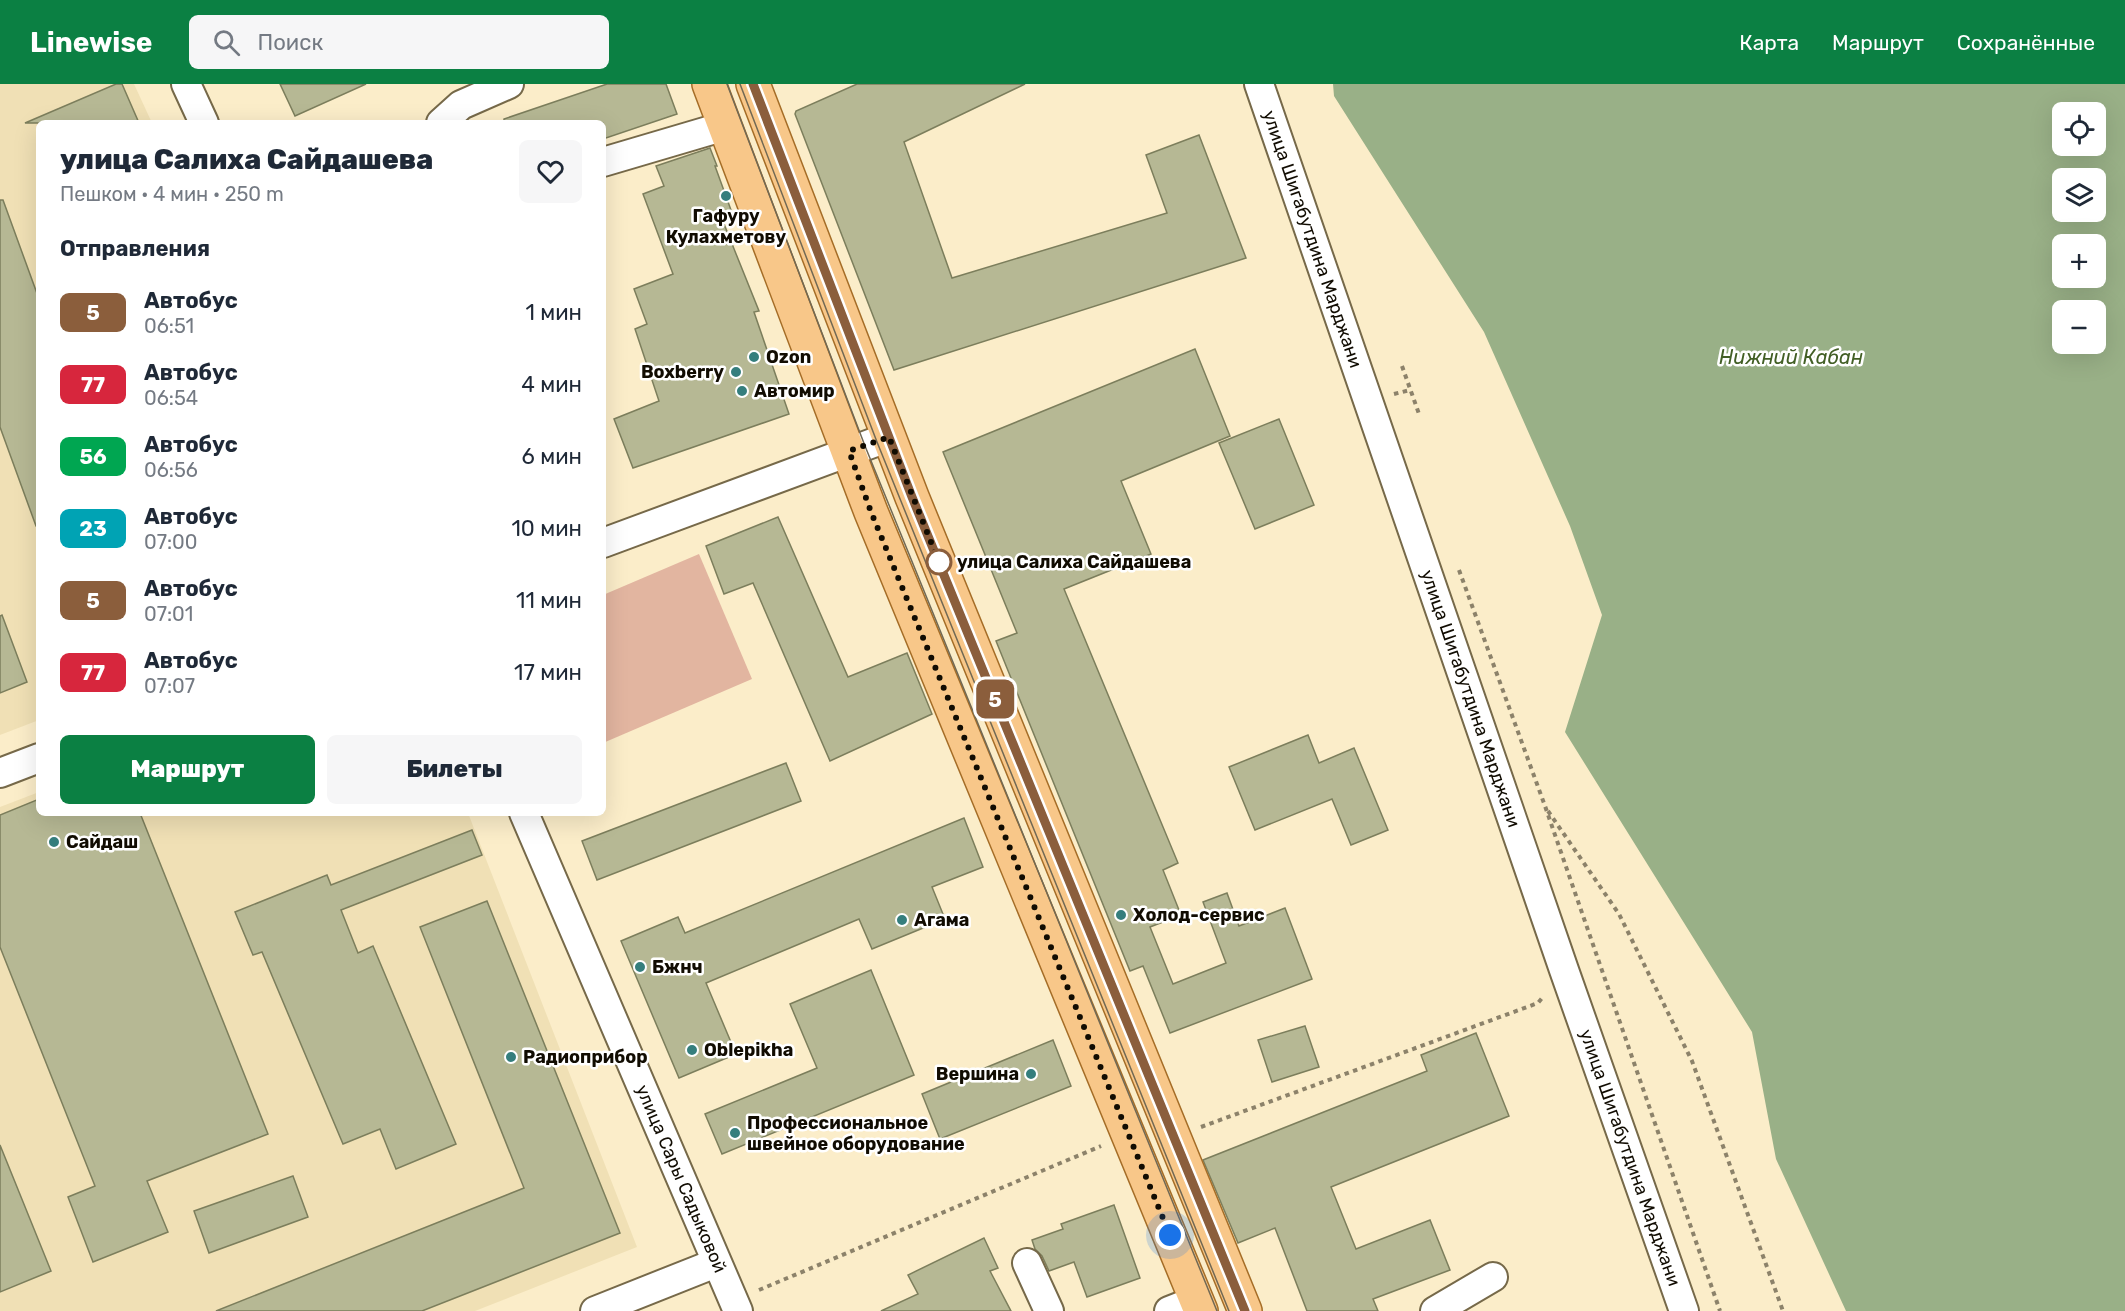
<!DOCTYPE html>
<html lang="ru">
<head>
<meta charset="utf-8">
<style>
	:root { --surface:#fff; --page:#f6f6f7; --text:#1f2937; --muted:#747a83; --accent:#0b8043 }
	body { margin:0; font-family:Rubik,sans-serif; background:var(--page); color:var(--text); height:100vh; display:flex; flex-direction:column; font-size:22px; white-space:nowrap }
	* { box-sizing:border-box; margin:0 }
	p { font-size:20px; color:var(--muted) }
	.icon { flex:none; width:33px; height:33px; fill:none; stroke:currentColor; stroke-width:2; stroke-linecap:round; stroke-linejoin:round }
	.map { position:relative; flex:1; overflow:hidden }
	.details { position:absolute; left:36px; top:36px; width:570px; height:696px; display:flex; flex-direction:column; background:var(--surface); border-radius:9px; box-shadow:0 6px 24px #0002 }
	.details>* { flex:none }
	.badge { padding:0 12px; border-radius:9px; font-size:21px; line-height:39px }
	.controls { position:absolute; left:2052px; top:18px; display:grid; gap:12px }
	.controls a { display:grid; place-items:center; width:54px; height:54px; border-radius:9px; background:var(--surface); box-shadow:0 6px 24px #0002; font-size:30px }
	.you { position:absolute; width:30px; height:30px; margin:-15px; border:4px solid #fff; border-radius:50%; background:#1a73e8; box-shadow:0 0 0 9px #1a73e833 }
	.map>.badge { position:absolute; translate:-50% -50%; box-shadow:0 0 0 3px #fff }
	h2 { padding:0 24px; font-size:22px; line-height:54px }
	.round { display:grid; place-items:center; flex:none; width:63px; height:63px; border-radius:9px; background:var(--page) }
	.overview { display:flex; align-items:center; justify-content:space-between; height:102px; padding:0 24px }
	h1 { font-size:28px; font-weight:800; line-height:45px }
	.action { display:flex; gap:12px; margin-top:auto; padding:12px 24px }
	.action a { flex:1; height:69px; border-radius:9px; background:var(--accent); color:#fff; font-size:24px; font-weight:800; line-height:69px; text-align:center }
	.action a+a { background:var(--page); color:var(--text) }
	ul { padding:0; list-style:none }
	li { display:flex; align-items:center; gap:18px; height:72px; padding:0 24px }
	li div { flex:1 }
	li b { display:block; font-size:22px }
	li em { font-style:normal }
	li .badge { min-width:66px; font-weight:700; text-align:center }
	header { display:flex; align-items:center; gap:36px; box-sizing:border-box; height:84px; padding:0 30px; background:var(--accent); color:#fff }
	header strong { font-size:28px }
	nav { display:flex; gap:33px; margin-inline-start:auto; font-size:21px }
	.search { width:420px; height:54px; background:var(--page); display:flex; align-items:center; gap:15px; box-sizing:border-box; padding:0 21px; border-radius:9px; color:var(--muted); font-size:22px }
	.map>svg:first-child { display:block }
	.built { fill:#f0e0b5 }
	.green { fill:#e2b5a0 }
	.water { fill:#99b087; fill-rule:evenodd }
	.building { fill:#b6b894; stroke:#7c7e5c; stroke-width:1.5 }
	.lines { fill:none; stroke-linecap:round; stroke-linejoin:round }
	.minor-casing { stroke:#766949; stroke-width:32 }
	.major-casing { stroke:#a56d27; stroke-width:36 }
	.path { stroke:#8c826a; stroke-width:4; stroke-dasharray:4.5 4.5; stroke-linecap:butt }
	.minor { stroke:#fff; stroke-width:28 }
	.major { stroke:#f8c789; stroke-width:33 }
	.tram { stroke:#726954; stroke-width:1.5 }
	.line-casing { stroke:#fff; stroke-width:14 }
	.line { stroke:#8b5e3c; stroke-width:9 }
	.walk { stroke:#110c02; stroke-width:6; stroke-dasharray:0 10.8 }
	.poi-dot { fill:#357e7d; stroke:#fff; stroke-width:2 }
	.stop-dot { fill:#fff; stroke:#8b5e3c; stroke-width:3 }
	.labels { text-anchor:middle; stroke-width:5; stroke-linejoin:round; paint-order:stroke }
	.poi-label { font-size:18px; font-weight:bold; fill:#110c02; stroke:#fff; text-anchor:start }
	.street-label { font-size:18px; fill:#110c02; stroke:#fff }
	.stop-label { font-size:18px; font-weight:bold; fill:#110c02; stroke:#fff; text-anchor:start }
	.water-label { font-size:20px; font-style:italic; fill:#425f25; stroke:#fff }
</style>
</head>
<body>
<header>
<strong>Linewise</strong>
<div class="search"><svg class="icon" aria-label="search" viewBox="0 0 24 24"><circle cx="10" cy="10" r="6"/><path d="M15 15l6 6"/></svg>Поиск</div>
<nav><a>Карта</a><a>Маршрут</a><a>Сохранённые</a></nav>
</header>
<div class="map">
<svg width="2125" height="1227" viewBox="0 0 2125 1227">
	<rect width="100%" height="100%" fill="#fbedc9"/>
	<g class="built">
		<path d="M0,0h134l18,39h-113v597l-39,15z"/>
		<path d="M39,708v21h429l169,434 -162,64h-475v-504z"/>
	</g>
	<path class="green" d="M699,470l53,125 -149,64v-148z"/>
	<path class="water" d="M1333,0h792v1227h-279l-70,-152 -24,-127 -187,-300 37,-117 -32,-89 -86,-194 -150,-236zM2062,28h34v34h-34zM2062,94h34v34h-34zM2062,160h34v34h-34zM2062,226h34v34h-34z"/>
	<g class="building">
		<path d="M116,0h6l17,39h-114z"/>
		<path d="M280,0h86l-71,32z"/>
		<path d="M607,0h59l11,30 -74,25v-16h-99v-4z"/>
		<path d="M857,0h168l-121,58 48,136 215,-65 -21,-58 53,-20 47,123 -352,112 -99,-256 1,-3z"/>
		<path d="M710,64l7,18h-2l16,44 -11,4 39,97 -5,1 35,102 -156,54 -19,-49 45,-18 -24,-72 12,-5 -13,-35 39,-15 -30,-80 21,-8 -8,-20z"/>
		<path d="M0,116h3l36,99v227h-3l-36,-99z"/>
		<path d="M1195,265l35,87 -109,45 30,73 -87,35 114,274 -15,7 18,45 -31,12 23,57 53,-21 -23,-61 24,-9 12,33 46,-18 27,71 -142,54 -27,-67 -13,5 -134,-330 21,-8 -74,-181z"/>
		<path d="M1279,335l35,86 -59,24 -36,-86z"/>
		<path d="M778,433l70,160 59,-24 25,61 -102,47 -77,-178 -29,11 -18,-48z"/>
		<path d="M2,531l25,67 -27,11v-77z"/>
		<path d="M1308,651l11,28 35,-15 34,82 -37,15 -19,-46 -77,31 -26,-63z"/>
		<path d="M786,679l15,38 -204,79 -15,-39z"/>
		<path d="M39,715v14h101l128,321 -121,47 21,51 -75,30 -25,-65 27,-11 -95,-239v-132z"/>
		<path d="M964,734l19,49 -51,20 13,32 -73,30 -13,-30 -153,64 30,71 -57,24 -58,-137 57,-24 7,16z"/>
		<path d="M472,746l10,25 -141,55 17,43 15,-7 83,198 -60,25 -16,-40 -37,15 -81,-192 -9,3 -18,-43 92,-37 4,10z"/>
		<path d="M487,817l133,332 -198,78h-206l308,-123 -104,-261z"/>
		<path d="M871,886l43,105 -192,79 -17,-40 112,-46 -27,-64z"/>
		<path d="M1305,942l14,41 -47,15 -14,-42z"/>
		<path d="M1476,949l33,83 -178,71 25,62 74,-29 20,50 -77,29 5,12h-71l-32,-83 -37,15 -35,-83 224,-89 -6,-16z"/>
		<path d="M1053,956l18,46 -131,53 -18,-45z"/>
		<path d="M0,1061l51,126 -51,21z"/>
		<path d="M293,1092l15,41 -99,36 -15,-42z"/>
		<path d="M1114,1121l26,73 -53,19 -13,-35 -25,9 -7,-15 -7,-7 -3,-9 31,-11 -2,-5z"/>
		<path d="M984,1154l14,30 -8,3 21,40h-130l37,-17 -10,-19z"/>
	</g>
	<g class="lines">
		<defs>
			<g id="minor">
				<path d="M186,0l18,39"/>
				<path id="s1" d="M1259,0l305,886 120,341"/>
				<path d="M441,39l20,-18 48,-21"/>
				<path d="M603,78l122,-36"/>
				<path d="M603,459l286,-106"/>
				<path d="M0,689l39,-15"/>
				<path id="s2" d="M524,729l214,498"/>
				<path d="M1027,1179l22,48"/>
				<path d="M595,1227l121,-48"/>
				<path d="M1169,1227l28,-11"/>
				<path d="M1435,1227l58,-34"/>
			</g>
			<g id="major">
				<path d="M709,0l162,428 330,799"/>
				<path d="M753,0l159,413 333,814"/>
			</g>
		</defs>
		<use href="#minor" class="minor-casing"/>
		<use href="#major" class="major-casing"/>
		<g class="path">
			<path d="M1402,282l17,48"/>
			<path d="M1394,310l16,-4"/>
			<path d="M1459,486l86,236 175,505"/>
			<path d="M1548,727l71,103 73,147 91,250"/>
			<path d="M1201,1043l337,-124 5,-6"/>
			<path d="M759,1206l342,-144"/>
		</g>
		<use href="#minor" class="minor"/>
		<use href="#major" class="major"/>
		<g class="tram">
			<path d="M727,0l138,362 352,865"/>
			<path d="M740,0l137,358 352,869"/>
		</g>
	</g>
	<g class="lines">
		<defs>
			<path id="line" d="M753,0l159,413 333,814"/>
		</defs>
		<use href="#line" class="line-casing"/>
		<use href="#line" class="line"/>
		<path class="walk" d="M939,478l2,5 -52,-130 -40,14 22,61 299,723"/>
	</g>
	<g class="poi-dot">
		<circle cx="726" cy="112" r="6"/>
		<circle cx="754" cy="273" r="6"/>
		<circle cx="736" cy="288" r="6"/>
		<circle cx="742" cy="307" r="6"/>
		<circle cx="54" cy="758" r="6"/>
		<circle cx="1121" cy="831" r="6"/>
		<circle cx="902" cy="836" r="6"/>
		<circle cx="640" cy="883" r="6"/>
		<circle cx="692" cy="966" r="6"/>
		<circle cx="511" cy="973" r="6"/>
		<circle cx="1031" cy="990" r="6"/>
		<circle cx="735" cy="1049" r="6"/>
	</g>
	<circle class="stop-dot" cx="939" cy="478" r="12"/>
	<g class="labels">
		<g class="poi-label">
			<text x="726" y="138" text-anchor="middle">Гафуру<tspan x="726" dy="21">Кулахметову</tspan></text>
			<text x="766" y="279">Ozon</text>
			<text x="724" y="294" text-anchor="end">Boxberry</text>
			<text x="754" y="313">Автомир</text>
			<text x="66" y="764">Сайдаш</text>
			<text x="1133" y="837">Холод-сервис</text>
			<text x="914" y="842">Агама</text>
			<text x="652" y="889">Бжнч</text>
			<text x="704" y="972">Oblepikha</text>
			<text x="523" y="979">Радиоприбор</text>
			<text x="1019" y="996" text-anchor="end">Вершина</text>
			<text x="747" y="1045">Профессиональное<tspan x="747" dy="21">швейное оборудование</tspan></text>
		</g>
		<g class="street-label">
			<text dy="6" stroke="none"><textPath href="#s1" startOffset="164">улица Шигабутдина Марджани</textPath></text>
			<text dy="6" stroke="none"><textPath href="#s1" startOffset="650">улица Шигабутдина Марджани</textPath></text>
			<text dy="6" stroke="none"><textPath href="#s1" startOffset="1136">улица Шигабутдина Марджани</textPath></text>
			<text dy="6" stroke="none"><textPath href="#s2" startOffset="398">улица Сары Садыковой</textPath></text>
		</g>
		<g class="stop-label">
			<text x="957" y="484">улица Салиха Сайдашева</text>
		</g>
		<g class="water-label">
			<text x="1791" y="280">Нижний Кабан</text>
		</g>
	</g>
</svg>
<div class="controls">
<a><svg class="icon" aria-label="locate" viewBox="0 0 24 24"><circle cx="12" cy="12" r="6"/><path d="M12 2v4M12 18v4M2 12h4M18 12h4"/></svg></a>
<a><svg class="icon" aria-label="layers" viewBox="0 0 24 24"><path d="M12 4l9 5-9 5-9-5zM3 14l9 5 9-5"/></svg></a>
<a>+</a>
<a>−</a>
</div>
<div class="you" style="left:1170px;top:1151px"></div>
<b class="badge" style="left:995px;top:615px;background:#8b5e3c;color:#fff">5</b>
<section class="details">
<div class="overview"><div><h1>улица Салиха Сайдашева</h1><p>Пешком · 4 мин · 250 m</p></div><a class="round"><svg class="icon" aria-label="heart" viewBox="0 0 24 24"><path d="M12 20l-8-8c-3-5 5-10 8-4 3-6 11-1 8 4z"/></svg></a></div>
<h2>Отправления</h2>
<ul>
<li><span class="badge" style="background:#8b5e3c;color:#fff">5</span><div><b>Автобус</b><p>06:51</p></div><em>1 мин</em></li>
<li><span class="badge" style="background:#d7263d;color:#fff">77</span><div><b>Автобус</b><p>06:54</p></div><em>4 мин</em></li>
<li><span class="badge" style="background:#00a651;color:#fff">56</span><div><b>Автобус</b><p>06:56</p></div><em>6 мин</em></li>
<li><span class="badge" style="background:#00a3b4;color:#fff">23</span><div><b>Автобус</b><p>07:00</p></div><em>10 мин</em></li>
<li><span class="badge" style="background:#8b5e3c;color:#fff">5</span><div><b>Автобус</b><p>07:01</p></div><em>11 мин</em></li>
<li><span class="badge" style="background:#d7263d;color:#fff">77</span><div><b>Автобус</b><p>07:07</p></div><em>17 мин</em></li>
</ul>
<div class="action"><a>Маршрут</a><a>Билеты</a></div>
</section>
</div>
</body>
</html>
